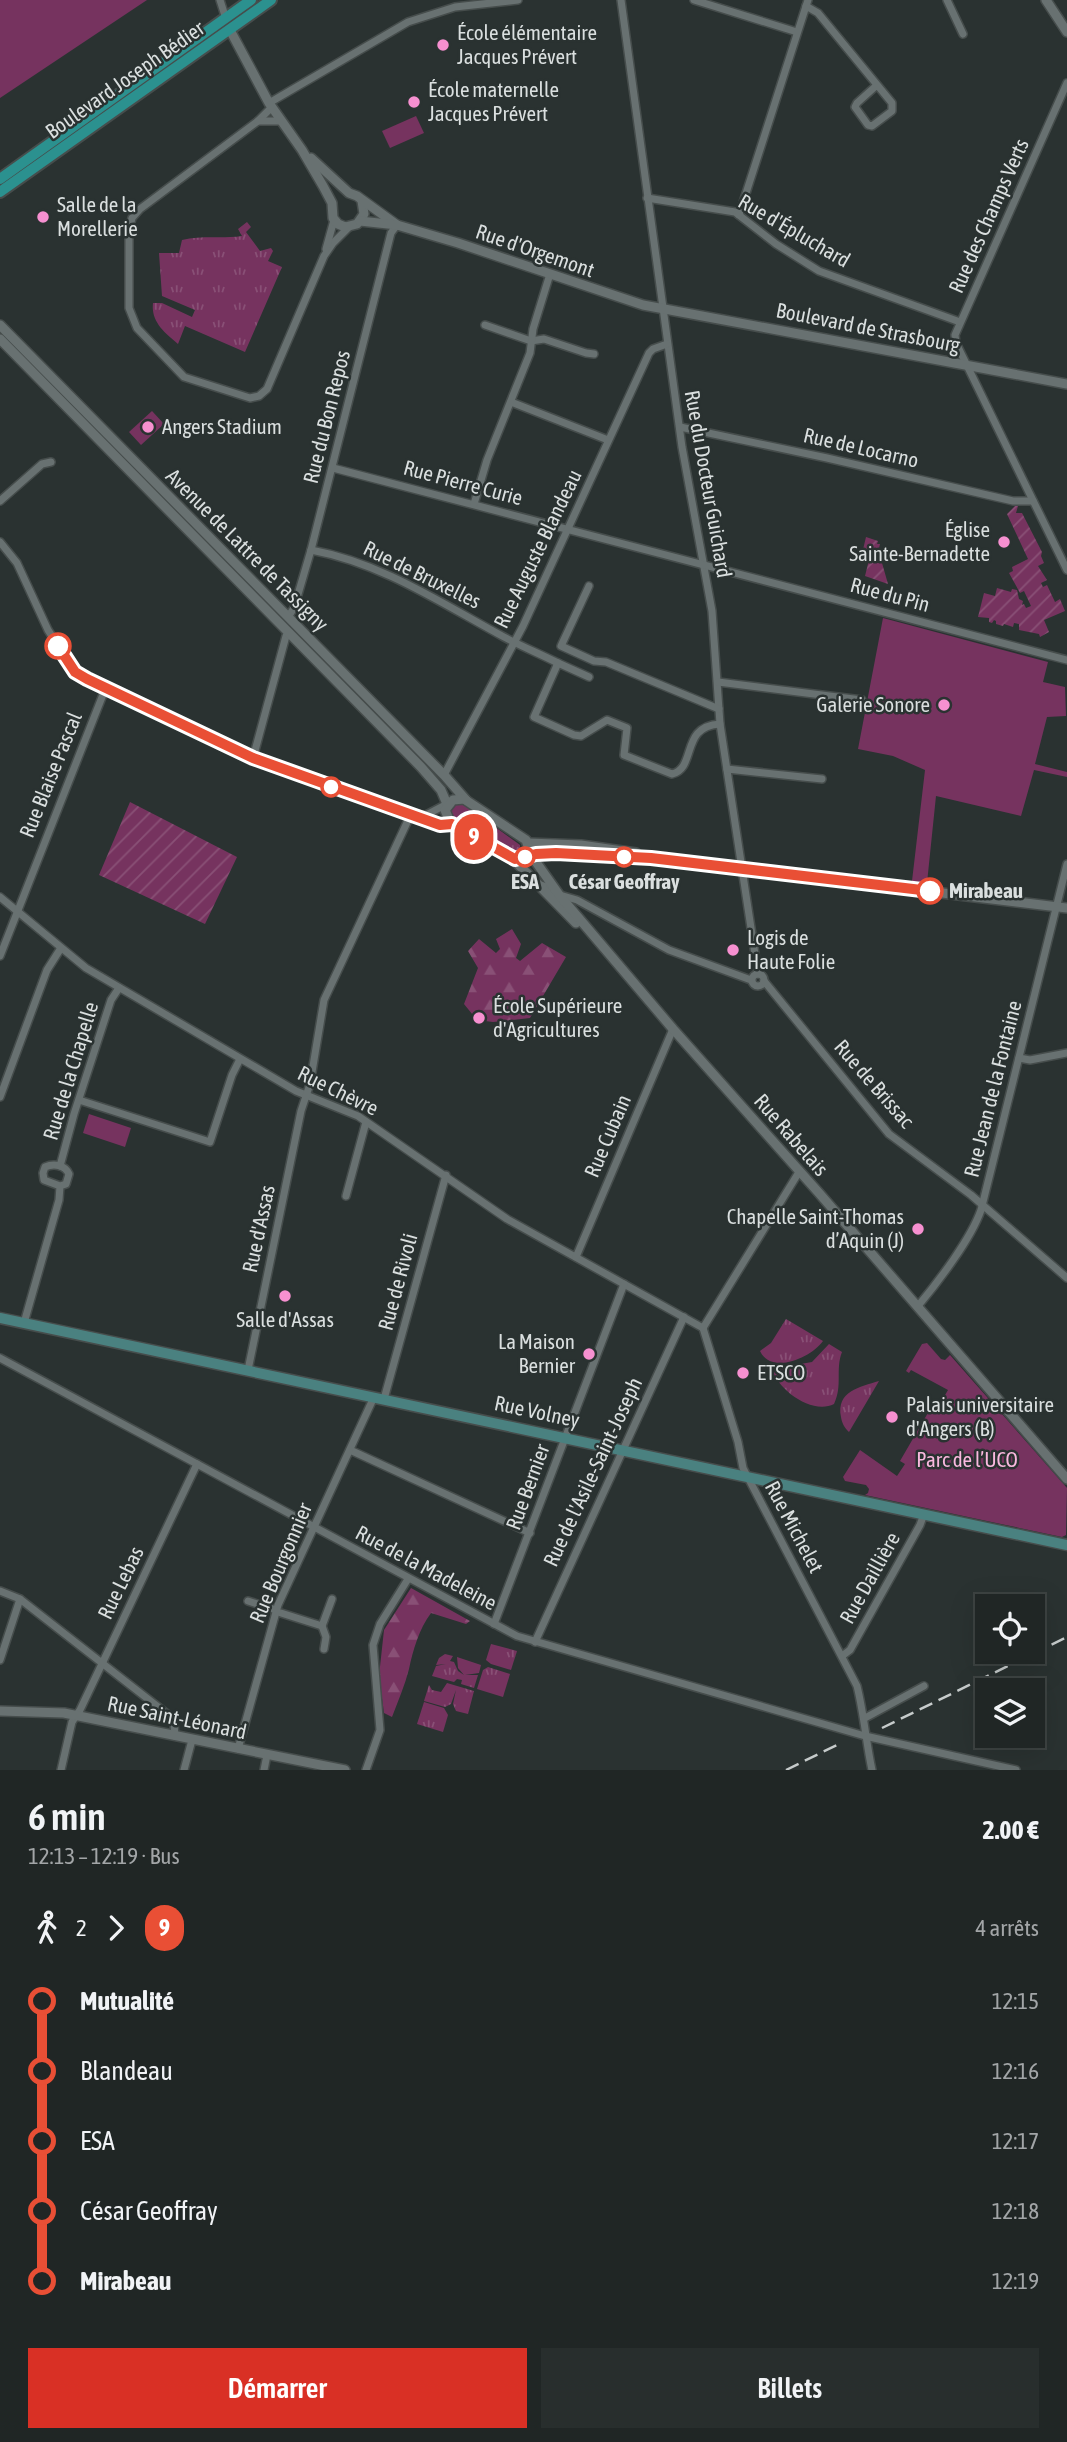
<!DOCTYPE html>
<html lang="fr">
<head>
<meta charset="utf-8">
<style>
	:root { --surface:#202625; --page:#282e2d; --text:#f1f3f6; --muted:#a2a5a7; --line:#3d4342; --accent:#d93025 }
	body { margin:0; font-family:"Asap Condensed",sans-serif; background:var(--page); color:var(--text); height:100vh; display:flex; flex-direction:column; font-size:26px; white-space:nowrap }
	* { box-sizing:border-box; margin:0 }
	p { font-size:23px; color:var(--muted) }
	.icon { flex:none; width:38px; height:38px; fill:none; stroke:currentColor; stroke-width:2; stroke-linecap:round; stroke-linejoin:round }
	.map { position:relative; height:1770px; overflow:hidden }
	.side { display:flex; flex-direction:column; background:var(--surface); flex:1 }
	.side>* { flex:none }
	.badge { padding:0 14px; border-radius:23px; font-size:24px; line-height:46px }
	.buttons { position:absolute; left:975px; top:1594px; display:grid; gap:14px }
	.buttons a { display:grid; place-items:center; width:70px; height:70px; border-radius:0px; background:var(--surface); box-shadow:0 7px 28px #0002,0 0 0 2px var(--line); font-size:35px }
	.map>.badge { position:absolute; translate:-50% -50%; box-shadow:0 0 0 4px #fff }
	.legs { display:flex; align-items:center; gap:10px; height:77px; padding:0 28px; font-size:23px }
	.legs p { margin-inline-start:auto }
	.head { display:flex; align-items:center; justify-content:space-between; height:119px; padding:0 28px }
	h1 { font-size:38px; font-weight:600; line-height:52px }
	.cta { display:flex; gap:14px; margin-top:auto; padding:14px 28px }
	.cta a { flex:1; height:80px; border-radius:0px; background:var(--accent); color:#fff; font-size:28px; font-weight:600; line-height:80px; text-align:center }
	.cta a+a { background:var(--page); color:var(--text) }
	ul { padding:0 28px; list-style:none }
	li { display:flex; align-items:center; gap:24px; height:70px; font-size:26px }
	li i { display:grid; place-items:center; width:10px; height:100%; margin:0 9px; background:currentColor }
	li i::after { content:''; width:18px; height:18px; margin:-9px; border:5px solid; border-radius:50%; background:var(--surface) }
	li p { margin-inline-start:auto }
	li:first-child i { background:linear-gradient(#0000 50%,currentColor 0) }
	li:last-child i { background:linear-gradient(currentColor 50%,#0000 0) }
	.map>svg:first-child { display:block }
	.grass { fill:url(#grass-tufts) }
	.forest { fill:url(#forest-firs) }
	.park { fill:#76335f }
	.garden { fill:url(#garden-furrows) }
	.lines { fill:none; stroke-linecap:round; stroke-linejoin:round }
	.minor-casing { stroke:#464d4c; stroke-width:10 }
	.tertiary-casing { stroke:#464d4c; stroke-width:12 }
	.secondary-casing { stroke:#464d4c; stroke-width:13 }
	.primary-casing { stroke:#464d4c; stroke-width:14 }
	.minor { stroke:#687171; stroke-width:7 }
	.tertiary { stroke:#687171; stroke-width:9 }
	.secondary { stroke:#4a8180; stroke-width:10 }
	.primary { stroke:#2b918f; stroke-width:10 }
	.rail { stroke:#c6cbcb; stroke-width:2.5; stroke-dasharray:14 7; stroke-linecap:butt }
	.line-1-casing { stroke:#fff; stroke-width:16 }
	.line-1 { stroke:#e94f35; stroke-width:10 }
	.poi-dot { fill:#f690d0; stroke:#2a3231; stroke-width:2.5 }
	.stop-1-dot { fill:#fff; stroke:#e94f35; stroke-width:3.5 }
	.labels { text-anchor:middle; stroke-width:5; stroke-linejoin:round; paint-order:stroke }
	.poi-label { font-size:21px; fill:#dadfdf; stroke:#2a3231; text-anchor:start }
	.street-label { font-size:21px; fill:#dadfdf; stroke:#2a3231 }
	.stop-label { font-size:21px; font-weight:bold; fill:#dadfdf; stroke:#2a3231 }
	.park-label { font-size:21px; fill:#fab8df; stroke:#2a3231 }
</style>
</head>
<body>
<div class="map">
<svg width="1067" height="1770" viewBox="0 0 1067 1770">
	<defs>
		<pattern id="grass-tufts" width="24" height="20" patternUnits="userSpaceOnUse" patternTransform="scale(1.75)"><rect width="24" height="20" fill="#76335f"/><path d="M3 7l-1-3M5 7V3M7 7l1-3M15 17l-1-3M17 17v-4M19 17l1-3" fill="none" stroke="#895076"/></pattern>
		<pattern id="forest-firs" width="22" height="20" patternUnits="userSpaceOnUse" patternTransform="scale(1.75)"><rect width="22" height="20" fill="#76335f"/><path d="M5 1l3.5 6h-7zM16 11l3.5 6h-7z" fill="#895076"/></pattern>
		<pattern id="garden-furrows" width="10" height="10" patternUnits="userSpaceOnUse" patternTransform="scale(1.75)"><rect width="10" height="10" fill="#76335f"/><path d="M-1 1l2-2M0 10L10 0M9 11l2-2" fill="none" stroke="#895076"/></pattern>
	</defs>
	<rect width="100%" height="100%" fill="#2a3231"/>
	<g class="grass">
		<path d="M247,222l4,5 -5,5 14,19 11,-3 2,3 -5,10 14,6 -37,85 -60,-26 -7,18c-14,-12 -27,-22 -25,-41h9l30,14 3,-7 -33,-14 -3,-43h20l3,-13c20,-5 40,-1 60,-4l-4,-7z"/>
		<path d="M462,803l58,42v7l-6,1 -60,-34c-5,-5 -4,-10 0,-15z"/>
		<path d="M786,1319l37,22c-12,17 -52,34 -63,10l11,-8z"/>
		<path d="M829,1344l13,8c-7,18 1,33 -8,52 -22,11 -56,-14 -62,-35l40,-7z"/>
		<path d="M879,1381l-30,51c-5,-5 -7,-9 -8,-15 -5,-26 19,-30 38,-36z"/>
		<path d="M491,1644l26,7 -6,19 -20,-6 -5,-4z"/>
		<path d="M445,1654l8,2 -3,5 4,1 4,9 6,4 -6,-7 -1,-11 24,8 -2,8 -14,2h13l-4,13 -13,-4 1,-4 -5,-1 -3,3 -22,-6 4,-10 10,-2 -10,1 3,-7z"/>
		<path d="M488,1667l22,7 -7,23 -26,-8 6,-19z"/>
		<path d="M447,1683l27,8 -6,23 -12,-3 -3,-7 3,-14 -5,14 -6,3 -21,-6 5,-16 3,5 9,2z"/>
		<path d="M424,1702l20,6 4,7 -5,17 -26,-8z"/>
	</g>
	<g class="forest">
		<path d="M512,929l9,15 -5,14 4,3 22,-18 24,14 -36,61 -37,4 -16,-2 -13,-16 14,-36 -10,-17 11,-12 17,14 4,-4 -4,-10z"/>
		<path d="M411,1588l59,33 -4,3 -35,-11c-12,16 -18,37 -22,56 -4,16 -11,32 -17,48l-8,-4 -5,-37 5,-46z"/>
	</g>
	<g class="park">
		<path d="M0,0h147l-147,98z"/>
		<path d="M416,116l8,17 -34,15 -8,-17z"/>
		<path d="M152,411l12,13 -23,21 -12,-13z"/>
		<path d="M883,618l165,44 -5,20 22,5 1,29 -19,1 -12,47 32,8v5l-33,-7 -13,46 -85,-20 -9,87 -15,-2 13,-111 -32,-14 -35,-7z"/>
		<path d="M89,1114l42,14 -6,19 -42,-14z"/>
		<path d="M927,1343l14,16 4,1 5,-5 117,133 -1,47 -4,2 -197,-42 3,-2 1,-4 -3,-4 -21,-4 -2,-4 17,-27 37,26 8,-12 -5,-3 36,-62 5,3 7,-12 -37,-20 -2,3 -3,-2 16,-27z"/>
	</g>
	<g class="garden">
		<path d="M1015,506h3l-2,7h6l20,39 -1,4 3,7 -6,3 9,14 -6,3 2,4 4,-2 8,17 5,-3 5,12 -21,9 5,12 -9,5 -1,-3 -20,-4v-6l-5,-1 -1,4 -9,-3 -1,2 -7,-2v-3l-2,-1 -2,3 -3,-1v-4l-11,-1 6,-24 11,3 2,-8 14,4 1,-3 5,1 2,9 4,2 -1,4 2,-1 2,4 5,-2 -7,-15 -4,2 -11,-20 4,-2 -1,-4 16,-8 -21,-45z"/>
		<path d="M866,537l12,4 -1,3h3l-4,17 6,2 6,21 -23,-8 4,-16 -8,-2z"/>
		<path d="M130,802l107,55 -32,67 -106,-49z"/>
	</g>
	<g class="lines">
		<defs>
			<g id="minor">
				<path d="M220,0l6,19"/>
				<path d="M621,0l61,447 30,164 8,113 38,250"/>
				<path d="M694,0l103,32"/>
				<path d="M947,0l16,34"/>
				<path d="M806,6l12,7 74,90v8l-20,15 -4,-1 -13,-18 2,-4 20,-18"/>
				<path d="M1067,83l-112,252 1,8 111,227"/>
				<path d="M269,103l139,-81 47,-15 63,-7"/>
				<path d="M272,107l-14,14 -118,88 -8,9 -3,13v77l8,20 47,49 66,21 9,-2 8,-7 57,-133 9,-13 16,-16"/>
				<path d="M258,121h24"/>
				<path d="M647,198l88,14 41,32 43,27 141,51"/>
				<path d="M739,215l69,-215"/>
				<path d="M326,249l8,-29"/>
				<path d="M485,325l46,16 13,-2 42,14 8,1"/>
				<path d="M511,402l97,38"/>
				<path d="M680,427l147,31 186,43h20"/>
				<path d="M333,468l734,192"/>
				<path d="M0,501l42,-37 9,-2"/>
				<path d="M474,504l13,-44 43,-107 3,-24 17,-55"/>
				<path d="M0,542l17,21 31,67 27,42 178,86 187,67 12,-1"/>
				<path d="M311,550c71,13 130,53 193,87 17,9 36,17 54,26"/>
				<path d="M589,586l-28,60 33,15 12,1 113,47"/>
				<path d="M288,617l6,-9 17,-58 80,-317 6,-8"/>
				<path d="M589,677l-31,-14 -24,54 40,18 7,1 26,-16 20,8 -3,27 48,19c25,-6 8,-48 48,-50"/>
				<path d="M718,682l144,18"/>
				<path d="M253,758l33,-122 4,-3"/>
				<path d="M727,769l95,10"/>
				<path d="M444,775l79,-149 126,-273 4,-4 14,-5"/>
				<path d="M416,815h10l21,-11"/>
				<path d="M541,885l8,3 4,5 24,7 92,50 82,30"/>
				<path d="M0,897l86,71 210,123 62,25 149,103 196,109"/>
				<path d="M0,956l106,-269"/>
				<circle cx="758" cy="980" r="6"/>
				<path d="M764,981l125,153 82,61 96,83"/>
				<path d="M1019,1058l11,2 37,-7"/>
				<path d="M0,1097l47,-127 14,-22"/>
				<path d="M79,1100l131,42 22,-67 8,-16"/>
				<path d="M60,1166l14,-52 37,-114 8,-12"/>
				<path d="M346,1196l20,-74"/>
				<path d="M576,1257l97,-228"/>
				<path d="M918,1306c20,-24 53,-67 63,-96l86,-346"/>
				<path d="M24,1323l35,-123 1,-14 6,-2 3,-10c-4,-9 -15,-11 -24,-7l-2,6 1,7 16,6"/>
				<path d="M703,1328l35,114 5,26 114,218c7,28 9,56 15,84"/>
				<path d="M703,1328l96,-156"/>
				<path d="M0,1358l517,278 348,100 151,34"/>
				<path d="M248,1370l53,-259 9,-27 14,-84 87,-186"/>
				<path d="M384,1399l62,-224"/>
				<path d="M350,1450l180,83"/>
				<path d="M0,1591l20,8 151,118 3,7 1,12"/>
				<path d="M248,1601l28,9"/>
				<path d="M281,1613l41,13 10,-27"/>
				<path d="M494,1624l130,-340"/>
				<path d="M322,1626l4,11 -2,12"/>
				<path d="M535,1642l149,-325"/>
				<path d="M842,1656l8,-6 70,-125 4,-11"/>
				<path d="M0,1660l20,-61"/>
				<path d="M865,1718l59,-32"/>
				<path d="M238,1749l40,-144 96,-208"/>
				<path d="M61,1770l11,-48 8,-12 117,-246"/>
				<path d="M184,1770l8,-30"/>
				<path d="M264,1770l3,-15"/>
				<path d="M366,1770l14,-40 -7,-85 7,-21 28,-45"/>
			</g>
			<g id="tertiary">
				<path d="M1046,0l21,32"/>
				<path d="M230,30l39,73 33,47 21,36 9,17 1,15 5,6 7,3 12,-3 7,-10 -2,-13"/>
				<path d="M311,158l38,35 8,3 40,29"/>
				<path d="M360,221l37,4 61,18 185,62 424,79"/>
				<path d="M0,325l444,450 22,25"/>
				<path d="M0,339l421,428 20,23 6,14"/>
				<path d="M528,843l53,2 55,8"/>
				<path d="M513,859l63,64"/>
				<path d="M1067,908l-416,-50 -95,-5 -20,1 -21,5 -65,-37 -5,-12 8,-10 11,-1 62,41 5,15 29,41 113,133 146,164 248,286"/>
				<path d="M0,1711l64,2 281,57"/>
			</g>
			<path id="secondary" d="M0,1318l1067,227"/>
			<g id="primary">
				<path d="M0,179l251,-179"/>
				<path d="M0,192l271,-192"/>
			</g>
		</defs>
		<use href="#minor" class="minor-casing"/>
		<use href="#tertiary" class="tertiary-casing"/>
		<use href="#secondary" class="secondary-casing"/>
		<use href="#primary" class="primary-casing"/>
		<use href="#minor" class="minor"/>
		<use href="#tertiary" class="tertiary"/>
		<use href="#secondary" class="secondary"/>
		<use href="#primary" class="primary"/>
		<g class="rail">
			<path d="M882,1728l185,-91"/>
			<path d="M786,1770l55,-27"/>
		</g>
	</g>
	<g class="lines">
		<defs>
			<path id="line-1" d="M58,646l17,26 12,7 166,79 187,67 12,-1 63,35 21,-5 20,-1 95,5 279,33"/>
		</defs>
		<use href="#line-1" class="line-1-casing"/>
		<use href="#line-1" class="line-1"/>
	</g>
	<g class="poi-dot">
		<circle cx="443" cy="45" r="7"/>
		<circle cx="414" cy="102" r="7"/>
		<circle cx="43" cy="217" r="7"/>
		<circle cx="148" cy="427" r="7"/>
		<circle cx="1004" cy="542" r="7"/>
		<circle cx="944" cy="705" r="7"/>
		<circle cx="733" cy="950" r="7"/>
		<circle cx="479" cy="1018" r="7"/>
		<circle cx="918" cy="1229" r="7"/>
		<circle cx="285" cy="1296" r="7"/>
		<circle cx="589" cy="1354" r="7"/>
		<circle cx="743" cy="1373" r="7"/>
		<circle cx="892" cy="1417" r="7"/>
	</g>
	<g class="stop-1-dot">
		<circle cx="58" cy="646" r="12"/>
		<circle cx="331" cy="787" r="9"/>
		<circle cx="525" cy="857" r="9"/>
		<circle cx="624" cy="857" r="9"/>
		<circle cx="930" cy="891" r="12"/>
	</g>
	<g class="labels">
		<g class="poi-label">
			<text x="457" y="40">École élémentaire<tspan x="457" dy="24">Jacques Prévert</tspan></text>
			<text x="428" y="97">École maternelle<tspan x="428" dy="24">Jacques Prévert</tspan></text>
			<text x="57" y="212">Salle de la<tspan x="57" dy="24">Morellerie</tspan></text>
			<text x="162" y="434">Angers Stadium</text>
			<text x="990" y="537" text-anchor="end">Église<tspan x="990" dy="24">Sainte-Bernadette</tspan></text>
			<text x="930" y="712" text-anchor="end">Galerie Sonore</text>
			<text x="747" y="945">Logis de<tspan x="747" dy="24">Haute Folie</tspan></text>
			<text x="493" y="1013">École Supérieure<tspan x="493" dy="24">d'Agricultures</tspan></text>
			<text x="904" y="1224" text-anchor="end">Chapelle Saint-Thomas<tspan x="904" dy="24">d’Aquin (J)</tspan></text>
			<text x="285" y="1327" text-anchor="middle">Salle d'Assas</text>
			<text x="575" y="1349" text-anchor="end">La Maison<tspan x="575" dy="24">Bernier</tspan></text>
			<text x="757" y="1380">ETSCO</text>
			<text x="906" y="1412">Palais universitaire<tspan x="906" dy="24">d'Angers (B)</tspan></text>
		</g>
		<g class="street-label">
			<text transform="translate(125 80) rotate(-35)" y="7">Boulevard Joseph Bédier</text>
			<text transform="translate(989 216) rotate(-66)" y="7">Rue des Champs Verts</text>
			<text transform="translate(794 231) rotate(30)" y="7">Rue d'Épluchard</text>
			<text transform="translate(535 251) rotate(19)" y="7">Rue d'Orgemont</text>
			<text transform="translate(868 328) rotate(11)" y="7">Boulevard de Strasbourg</text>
			<text transform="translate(327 417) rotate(-76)" y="7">Rue du Bon Repos</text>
			<text transform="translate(861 448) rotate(13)" y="7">Rue de Locarno</text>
			<text transform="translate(463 483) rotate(15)" y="7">Rue Pierre Curie</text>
			<text transform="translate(708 484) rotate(80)" y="7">Rue du Docteur Guichard</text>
			<text transform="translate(538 549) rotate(-64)" y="7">Rue Auguste Blandeau</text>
			<text transform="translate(247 550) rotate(45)" y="7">Avenue de Lattre de Tassigny</text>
			<text transform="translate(422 575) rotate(26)" y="7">Rue de Bruxelles</text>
			<text transform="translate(890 595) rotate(15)" y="7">Rue du Pin</text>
			<text transform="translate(51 775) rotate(-68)" y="7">Rue Blaise Pascal</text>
			<text transform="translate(71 1071) rotate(-73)" y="7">Rue de la Chapelle</text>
			<text transform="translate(874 1084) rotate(49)" y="7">Rue de Brissac</text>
			<text transform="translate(993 1089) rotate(-76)" y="7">Rue Jean de la Fontaine</text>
			<text transform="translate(338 1091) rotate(26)" y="7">Rue Chèvre</text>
			<text transform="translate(791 1135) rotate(49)" y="7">Rue Rabelais</text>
			<text transform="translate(608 1136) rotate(-67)" y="7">Rue Cubain</text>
			<text transform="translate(259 1229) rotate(-78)" y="7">Rue d'Assas</text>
			<text transform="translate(398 1282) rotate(-75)" y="7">Rue de Rivoli</text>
			<text transform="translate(537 1412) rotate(12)" y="7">Rue Volney</text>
			<text transform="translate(593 1472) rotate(-65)" y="7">Rue de l'Asile-Saint-Joseph</text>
			<text transform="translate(528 1487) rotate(-70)" y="7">Rue Bernier</text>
			<text transform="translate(794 1527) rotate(62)" y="7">Rue Michelet</text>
			<text transform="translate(281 1563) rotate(-67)" y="7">Rue Bourgonnier</text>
			<text transform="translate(426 1568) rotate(28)" y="7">Rue de la Madeleine</text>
			<text transform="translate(870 1578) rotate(-61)" y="7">Rue Daillière</text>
			<text transform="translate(121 1583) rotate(-64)" y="7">Rue Lebas</text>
			<text transform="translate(177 1718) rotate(12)" y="7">Rue Saint-Léonard</text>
		</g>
		<g class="stop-label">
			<text x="525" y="889">ESA</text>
			<text x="624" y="889">César Geoffray</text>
			<text x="949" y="898" text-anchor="start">Mirabeau</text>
		</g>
		<g class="park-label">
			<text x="967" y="1467">Parc de l’UCO</text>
		</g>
	</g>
</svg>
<div class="buttons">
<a><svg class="icon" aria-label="locate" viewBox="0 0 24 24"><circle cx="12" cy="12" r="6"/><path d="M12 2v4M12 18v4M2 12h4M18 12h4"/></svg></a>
<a><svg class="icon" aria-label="layers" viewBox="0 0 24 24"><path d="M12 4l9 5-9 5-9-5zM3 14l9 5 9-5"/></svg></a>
</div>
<b class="badge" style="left:474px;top:837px;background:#e94f35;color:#fff">9</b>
</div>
<section class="side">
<div class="head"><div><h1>6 min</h1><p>12:13 – 12:19 · Bus</p></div><b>2.00 €</b></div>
<div class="legs"><svg class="icon" aria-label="walk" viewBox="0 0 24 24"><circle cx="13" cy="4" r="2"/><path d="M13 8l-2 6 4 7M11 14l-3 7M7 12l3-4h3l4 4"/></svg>2<svg class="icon" aria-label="forward" viewBox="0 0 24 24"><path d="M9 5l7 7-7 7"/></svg><b class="badge" style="background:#e94f35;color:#fff">9</b><p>4 arrêts</p></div>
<ul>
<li><i style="color:#e94f35"></i><b>Mutualité</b><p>12:15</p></li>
<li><i style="color:#e94f35"></i><span>Blandeau</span><p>12:16</p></li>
<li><i style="color:#e94f35"></i><span>ESA</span><p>12:17</p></li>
<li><i style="color:#e94f35"></i><span>César Geoffray</span><p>12:18</p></li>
<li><i style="color:#e94f35"></i><b>Mirabeau</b><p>12:19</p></li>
</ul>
<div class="cta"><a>Démarrer</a><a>Billets</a></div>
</section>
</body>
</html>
